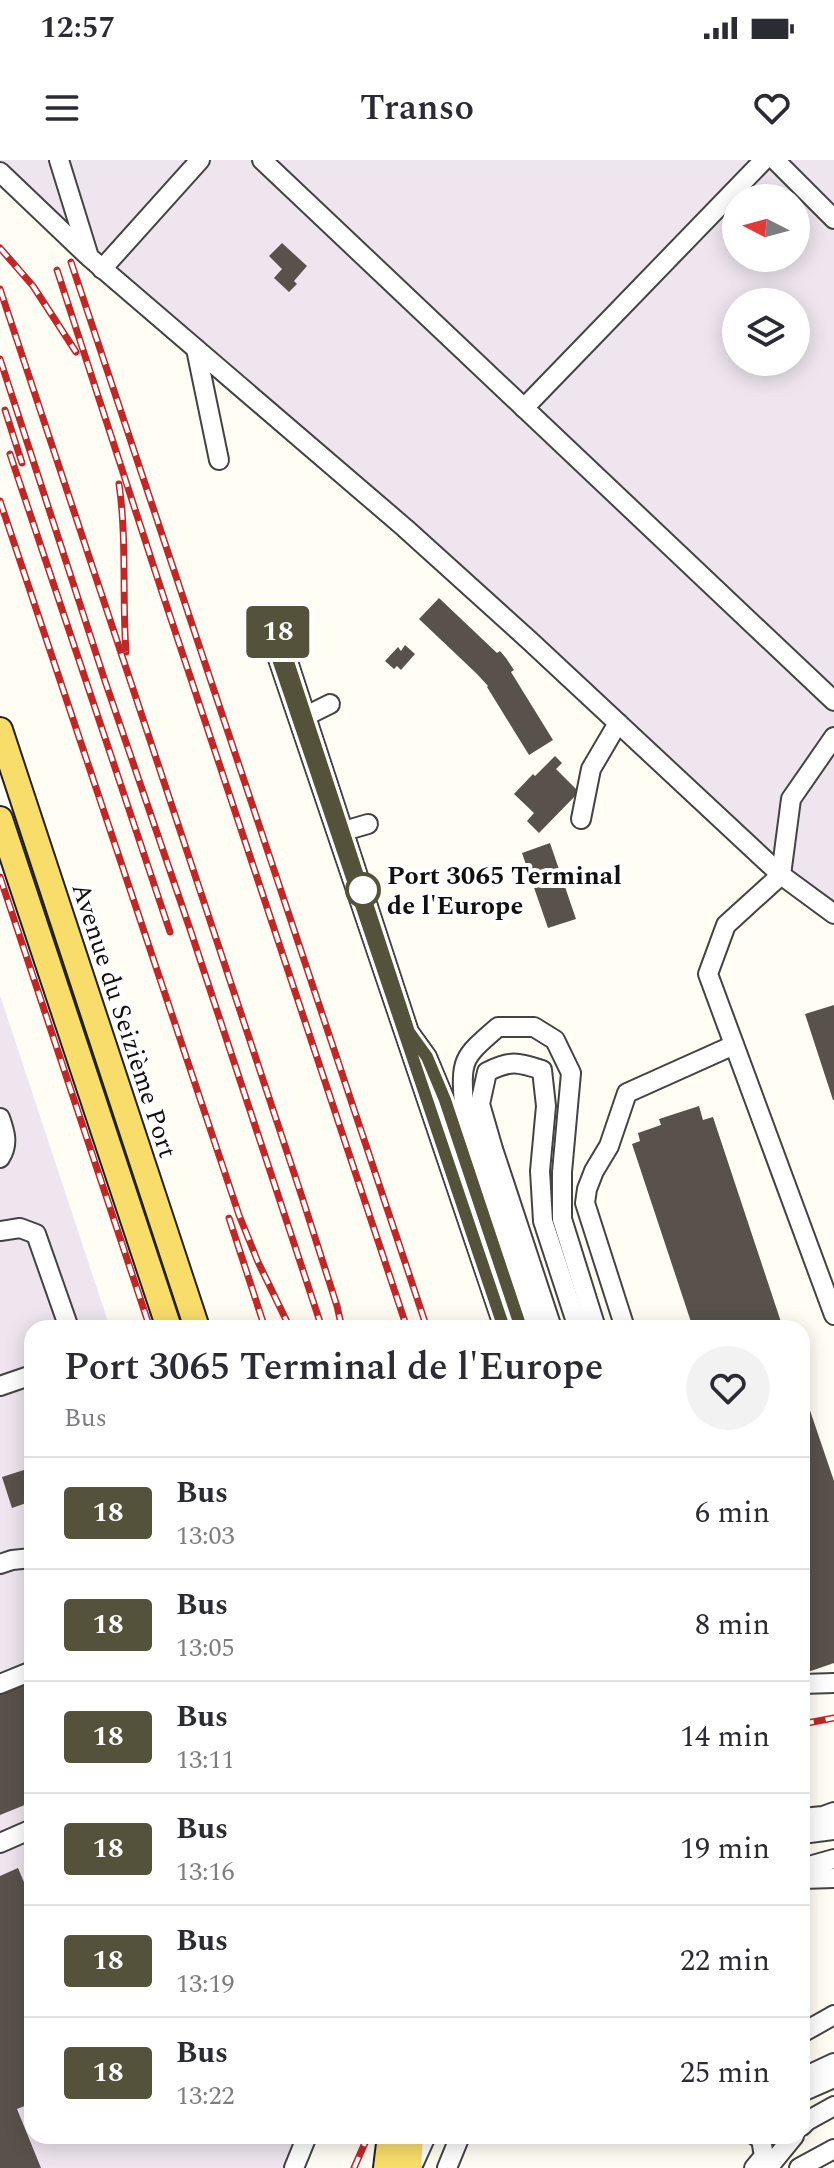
<!DOCTYPE html>
<html lang="fr">
<head>
<meta charset="utf-8">
<style>
	:root { --surface:#fff; --page:#f2f2f3; --text:#2b2b33; --muted:#7c7c81; --line:#e1e1e2 }
	body { margin:0; font-family:Spectral,serif; background:var(--page); color:var(--text); height:100vh; display:flex; flex-direction:column; font-size:30px; white-space:nowrap }
	* { box-sizing:border-box; margin:0 }
	p { font-size:26px; color:var(--muted) }
	.icon { flex:none; width:44px; height:44px; fill:none; stroke:currentColor; stroke-width:2; stroke-linecap:round; stroke-linejoin:round }
	.map { position:relative; flex:1; overflow:hidden }
	.side { position:absolute; left:24px; top:1160px; width:786px; height:824px; display:flex; flex-direction:column; background:var(--surface); border-radius:24px; box-shadow:0 4px 20px #0003 }
	.side>* { flex:none }
	.badge { padding:0 16px; border-radius:6px; font-size:28px; line-height:52px }
	.needle { width:52px; rotate:276deg }
	.buttons { position:absolute; left:722px; top:24px; display:grid; gap:16px }
	.buttons a { display:grid; place-items:center; width:88px; height:88px; border-radius:50%; background:var(--surface); box-shadow:0 4px 20px #0003; font-size:40px }
	.map>.badge { position:absolute; translate:-50% -50%; box-shadow:0 0 0 4px #fff }
	.round { display:grid; place-items:center; flex:none; width:84px; height:84px; border-radius:42px; background:var(--page) }
	.summary { display:flex; align-items:center; justify-content:space-between; height:136px; padding:0 40px }
	h1 { font-size:38px; font-weight:600; line-height:60px }
	ul { padding:0; list-style:none }
	li { display:flex; align-items:center; gap:24px; height:112px; padding:0 40px; border-top:2px solid var(--line) }
	li div { flex:1 }
	li b { display:block; font-size:30px }
	li em { font-style:normal }
	li .badge { min-width:88px; font-weight:700; text-align:center }
	.status { display:flex; justify-content:space-between; align-items:center; height:56px; padding:0 40px; background:var(--surface); direction:ltr }
	.status svg { height:22px; fill:currentColor }
	header { display:flex; justify-content:space-between; align-items:center; height:104px; padding:0 40px; background:var(--surface); font-size:36px; font-weight:600 }
	.map>svg:first-child { display:block }
	.industrial { fill:#eee5ee; fill-rule:evenodd }
	.building { fill:#59524c }
	.lines { fill:none; stroke-linecap:round; stroke-linejoin:round }
	.minor-casing { stroke:#434343; stroke-width:22 }
	.major-casing { stroke:#212121; stroke-width:28 }
	.minor { stroke:#fff; stroke-width:18 }
	.major { stroke:#f8dd6a; stroke-width:24 }
	.rail-casing { stroke:#c22727; stroke-width:7 }
	.rail { stroke:#fff; stroke-width:4; stroke-dasharray:12; stroke-linecap:butt }
	.line-casing { stroke:#fff; stroke-width:18 }
	.line { stroke:#54523a; stroke-width:12 }
	.stop-dot { fill:#fff; stroke:#54523a; stroke-width:4 }
	.labels { text-anchor:middle; stroke-width:8; stroke-linejoin:round; paint-order:stroke }
	.stop-label { font-size:26px; font-weight:bold; fill:#101010; stroke:#fff; text-anchor:start }
	.street-label { font-size:26px; fill:#101010; stroke:#fff }
</style>
</head>
<body>
<div class="status"><b>12:57</b><svg viewBox="0 0 49 12"><path d="M0 12V9h3v3zM5 12V6h3v6zM10 12V3h3v9zM15 12V0h3v12zM26 1h20v11H26zM47 4h2v5h-2z"/></svg></div>
<header><svg class="icon" aria-label="menu" viewBox="0 0 24 24"><path d="M4 6h16M4 12h16M4 18h16"/></svg>Transo<svg class="icon" aria-label="heart" viewBox="0 0 24 24"><path d="M12 20l-8-8c-3-5 5-10 8-4 3-6 11-1 8 4z"/></svg></header>
<div class="map">
<svg width="834" height="2008" viewBox="0 0 834 2008">
	<rect width="100%" height="100%" fill="#fffdf4"/>
	<g class="industrial">
		<path d="M0,0h834v755l-834,-731zM736,38h60v60h-60zM736,142h60v60h-60z"/>
		<path d="M0,835l110,333h-78v808h287l-14,32h-305z"/>
	</g>
	<g class="building">
		<path d="M282,83l25,23 -13,15 3,3 -8,8 -15,-14 8,-9 -13,-13z"/>
		<path d="M439,438l58,55 3,-2 6,7 8,12 -3,2 42,68 -24,15 -42,-68 1,-1 -11,-12 -58,-55z"/>
		<path d="M405,485l10,9 -14,16 -4,-4 -3,3 -9,-8 13,-14 3,4z"/>
		<path d="M555,596l7,7 -6,6 23,23 -40,41 -12,-12 7,-8 -20,-19 19,-20 2,2z"/>
		<path d="M550,683l26,76 -28,9 -26,-75z"/>
		<path d="M834,845v95h-1l-28,-86z"/>
		<path d="M699,946l4,14 10,-3 70,211h-90l-61,-184 8,-3 -2,-8 23,-8 -2,-6z"/>
		<path d="M802,1227l32,94v182l-26,9 -6,-17z"/>
		<path d="M27,1309l2,7 3,-1v26l-20,7 -10,-31z"/>
		<path d="M32,1521v121l-32,13v-121z"/>
		<path d="M18,1708l14,33v202l-15,6 24,59h-41v-292z"/>
	</g>
	<g class="lines">
		<defs>
			<g id="minor">
				<path d="M59,0l30,97 316,271 125,113 251,234 53,39"/>
				<path d="M262,0l572,541"/>
				<path d="M775,0l59,59"/>
				<path d="M0,12l87,83"/>
				<path d="M102,109l98,-109"/>
				<path d="M196,189l23,111"/>
				<path d="M524,248l240,-248"/>
				<path d="M306,556l24,-12"/>
				<path d="M834,577l-43,62 -10,76 -55,50 -18,49 126,341"/>
				<path d="M581,659l10,-50 27,-46"/>
				<path d="M344,671l24,-7"/>
				<path d="M0,958c5,14 9,26 0,40"/>
				<path d="M0,1071l20,-3 16,6 33,94"/>
				<path d="M504,1168l-229,-678 -2,-13 5,-6 131,401 18,25 18,43 76,228"/>
				<path d="M537,1168l-73,-220c-3,-49 -3,-49 34,-81h36l21,13 16,33 -9,99v47l34,109"/>
				<path d="M552,1168l-59,-179 -13,-45 7,-32c23,-12 31,-10 55,-2l4,36 -6,65 3,50 35,107"/>
				<path d="M625,1168l-40,-125 2,-14 7,-18 15,-25 18,-53 107,-48"/>
				<path d="M0,1226l32,-11"/>
				<path d="M0,1404l12,-4 20,-2"/>
				<path d="M0,1524l32,-13"/>
				<path d="M802,1524l32,-1"/>
				<path d="M802,1658l21,-2 11,-4"/>
				<path d="M802,1674l32,-4"/>
				<path d="M0,1683l32,-14"/>
				<path d="M802,1708l32,-9"/>
				<path d="M802,1719l32,-1"/>
				<path d="M802,1873l32,-18"/>
				<path d="M802,1918l32,-15"/>
				<path d="M802,1932l32,-14"/>
				<path d="M802,1966l5,-5 27,-15"/>
				<path d="M413,2005l13,-29"/>
				<path d="M294,2008l13,-32"/>
				<path d="M447,2008l13,-32"/>
				<path d="M754,2008l10,-12 -3,-17 -5,-3"/>
				<path d="M768,2008l26,-32"/>
				<path d="M799,2008l35,-19"/>
			</g>
			<g id="major">
				<path d="M0,570l197,598"/>
				<path d="M0,659l169,509"/>
				<path d="M386,2008l4,-32"/>
				<path d="M409,2008l2,-32"/>
			</g>
		</defs>
		<use href="#minor" class="minor-casing"/>
		<use href="#major" class="major-casing"/>
		<use href="#minor" class="minor"/>
		<use href="#major" class="major"/>
		<defs>
			<g id="rail">
				<path d="M0,88l33,38 43,66"/>
				<path d="M71,102l356,1066"/>
				<path d="M57,110l104,319 246,739"/>
				<path d="M0,129l302,908 35,109 5,22"/>
				<path d="M0,199l105,322 86,251 131,396"/>
				<path d="M5,250l17,53"/>
				<path d="M10,294l160,478"/>
				<path d="M119,324c8,54 3,113 7,168"/>
				<path d="M0,341l239,714 19,47 32,66"/>
				<path d="M0,717l150,451"/>
				<path d="M229,1058l36,110"/>
				<path d="M802,1564l32,-6"/>
				<path d="M354,2008l14,-32"/>
			</g>
		</defs>
		<use href="#rail" class="rail-casing"/>
		<use href="#rail" class="rail"/>
	</g>
	<g class="lines">
		<defs>
			<path id="line" d="M504,1168l-229,-678 -2,-13 5,-6 131,401 18,25 18,43 76,228"/>
		</defs>
		<use href="#line" class="line-casing"/>
		<use href="#line" class="line"/>
	</g>
	<circle class="stop-dot" cx="363" cy="730" r="16"/>
	<g class="labels">
		<g class="stop-label">
			<text x="387" y="724">Port 3065 Terminal<tspan x="387" dy="30">de l'Europe</tspan></text>
		</g>
		<g class="street-label">
			<text transform="translate(125 860) rotate(72)" y="9">Avenue du Seizième Port</text>
		</g>
	</g>
</svg>
<div class="buttons">
<a><svg class="needle" viewBox="-14 -14 28 28"><path d="M0-13l5 13h-10z" fill="#e53935"/><path d="M0 13l5-13h-10z" fill="#7c7c81"/></svg></a>
<a><svg class="icon" aria-label="layers" viewBox="0 0 24 24"><path d="M12 4l9 5-9 5-9-5zM3 14l9 5 9-5"/></svg></a>
</div>
<b class="badge" style="left:278px;top:472px;background:#54523a;color:#fff">18</b>
<section class="side">
<div class="summary"><div><h1>Port 3065 Terminal de l'Europe</h1><p>Bus</p></div><a class="round"><svg class="icon" aria-label="heart" viewBox="0 0 24 24"><path d="M12 20l-8-8c-3-5 5-10 8-4 3-6 11-1 8 4z"/></svg></a></div>
<ul>
<li><span class="badge" style="background:#54523a;color:#fff">18</span><div><b>Bus</b><p>13:03</p></div><em>6 min</em></li>
<li><span class="badge" style="background:#54523a;color:#fff">18</span><div><b>Bus</b><p>13:05</p></div><em>8 min</em></li>
<li><span class="badge" style="background:#54523a;color:#fff">18</span><div><b>Bus</b><p>13:11</p></div><em>14 min</em></li>
<li><span class="badge" style="background:#54523a;color:#fff">18</span><div><b>Bus</b><p>13:16</p></div><em>19 min</em></li>
<li><span class="badge" style="background:#54523a;color:#fff">18</span><div><b>Bus</b><p>13:19</p></div><em>22 min</em></li>
<li><span class="badge" style="background:#54523a;color:#fff">18</span><div><b>Bus</b><p>13:22</p></div><em>25 min</em></li>
</ul>
</section>
</div>
</body>
</html>
